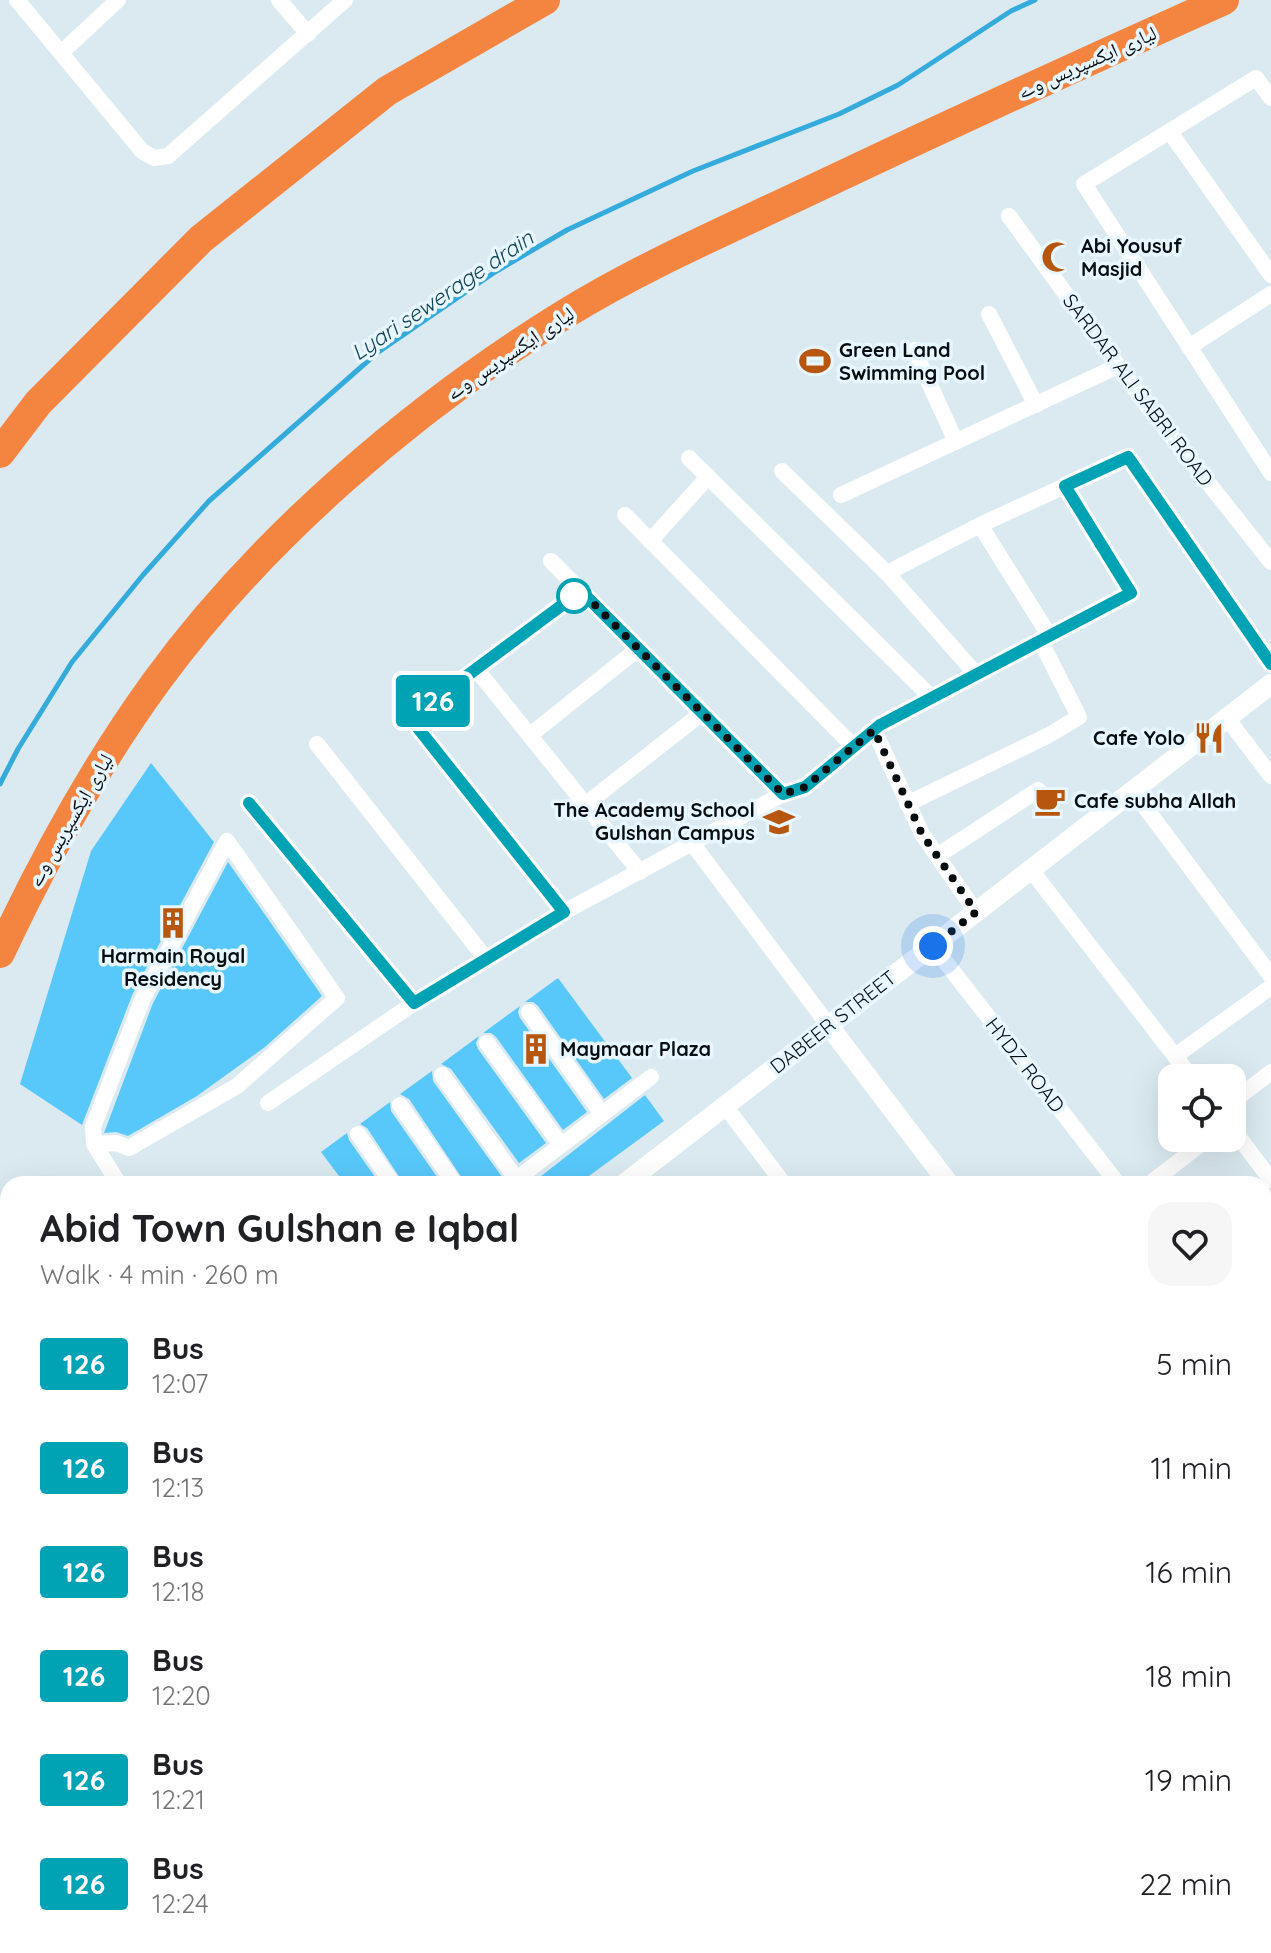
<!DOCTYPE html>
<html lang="en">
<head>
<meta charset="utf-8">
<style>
	:root { --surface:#fff; --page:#f6f6f6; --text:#202124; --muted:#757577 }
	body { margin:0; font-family:Quicksand,"Noto Naskh Arabic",sans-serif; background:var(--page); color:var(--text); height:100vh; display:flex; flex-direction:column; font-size:30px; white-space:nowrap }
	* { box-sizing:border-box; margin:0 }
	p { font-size:26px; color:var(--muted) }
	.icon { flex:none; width:44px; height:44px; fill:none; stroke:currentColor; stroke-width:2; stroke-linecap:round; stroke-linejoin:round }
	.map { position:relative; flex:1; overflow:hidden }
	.side { position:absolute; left:0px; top:1176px; width:1272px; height:778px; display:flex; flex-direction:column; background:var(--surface); border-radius:24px 24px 0 0; box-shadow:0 8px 32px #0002 }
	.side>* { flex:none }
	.badge { padding:0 16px; border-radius:6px; font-size:28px; line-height:52px }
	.tools { position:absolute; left:1158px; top:1064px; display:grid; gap:16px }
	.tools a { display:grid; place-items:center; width:88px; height:88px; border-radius:16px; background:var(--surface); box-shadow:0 8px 32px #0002; font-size:40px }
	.you { position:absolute; width:40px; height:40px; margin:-20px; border:6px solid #fff; border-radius:50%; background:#1a73e8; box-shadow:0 0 0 12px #1a73e833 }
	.map>.badge { position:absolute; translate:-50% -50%; box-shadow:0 0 0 4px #fff }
	.round { display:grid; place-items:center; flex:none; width:84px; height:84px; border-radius:24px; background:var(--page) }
	.overview { display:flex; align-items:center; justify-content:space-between; height:136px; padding:0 40px }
	h1 { font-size:38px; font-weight:700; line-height:60px }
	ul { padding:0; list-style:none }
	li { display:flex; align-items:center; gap:24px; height:104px; padding:0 40px }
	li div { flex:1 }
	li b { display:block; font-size:30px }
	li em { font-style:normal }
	li .badge { min-width:88px; font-weight:700; text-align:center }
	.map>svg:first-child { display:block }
	.green { fill:#8bd4f7 }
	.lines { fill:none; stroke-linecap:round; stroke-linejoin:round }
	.stream { stroke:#35abdc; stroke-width:5 }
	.building { fill:#58c8fa }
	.minor { stroke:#fff; stroke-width:16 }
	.tertiary { stroke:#fff; stroke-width:20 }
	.motorway { stroke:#f38541; stroke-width:30 }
	.line-casing { stroke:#fff; stroke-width:18 }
	.line { stroke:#00a3b4; stroke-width:12 }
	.walk { stroke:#080d10; stroke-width:8; stroke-dasharray:0 14.4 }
	.stop-dot { fill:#fff; stroke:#00a3b4; stroke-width:4 }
	.labels { text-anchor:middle; stroke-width:7; stroke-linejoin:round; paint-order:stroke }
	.street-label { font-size:20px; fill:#080d10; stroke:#e8f7ff }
	.poi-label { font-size:20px; font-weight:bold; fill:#080d10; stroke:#e8f7ff; text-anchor:start }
	.water-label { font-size:22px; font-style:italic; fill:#114256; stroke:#e8f7ff }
</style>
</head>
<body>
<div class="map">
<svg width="1271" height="1953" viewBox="0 0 1271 1953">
	<rect width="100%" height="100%" fill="#dbeaf1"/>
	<path class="green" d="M293,1946h268l6,7h-268z"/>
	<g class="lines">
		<path class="stream" d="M0,784l18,-35 54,-87 71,-87 66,-74 168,-148 118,-81 72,-42 126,-59 146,-57 59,-29 113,-74 24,-11"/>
	</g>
	<g class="building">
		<path d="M151,763l63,79 -81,151 -51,132 -62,-41 71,-233z"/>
		<path d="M228,862l94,134 -57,51 -68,49 -69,40 -12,-4 -12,1 49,-130z"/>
		<path d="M558,978l74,100 -28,21 -66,-93 -5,-4h-8z"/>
		<path d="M520,1006l-2,6 2,6 67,94 -24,18 -67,-93 -5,-4h-8z"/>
		<path d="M479,1036l-3,7 2,6 68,94 -27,20 -68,-94 -10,-5z"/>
		<path d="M432,1071l1,10 69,96 -3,7h-33l-57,-85 -9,-5z"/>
		<path d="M645,1095l19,26 -86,63h-47z"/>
		<path d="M390,1102l1,9 51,73h-38l-37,-56 -7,-4z"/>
		<path d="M347,1133l2,7 31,44h-35l-24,-32z"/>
	</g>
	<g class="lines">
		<g class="minor">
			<path d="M17,0l125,151 12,7 14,-2 177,-156"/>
			<path d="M279,0l29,34"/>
			<path d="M61,53l57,-53"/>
			<path d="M1271,98l-15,-20 -172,106 187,289"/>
			<path d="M1170,132l101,143"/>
			<path d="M1009,216l136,187 126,159"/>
			<path d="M989,314l47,91"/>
			<path d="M1189,347l82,-53"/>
			<path d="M914,350l42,92"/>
			<path d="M689,458l243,240"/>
			<path d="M782,471l105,102 89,101"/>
			<path d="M841,495l277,-129"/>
			<path d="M625,515l229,232"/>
			<path d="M980,525l69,110"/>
			<path d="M650,541l58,-64"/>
			<path d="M551,561l232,233 22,-7 75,-62 251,-132 -66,-107"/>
			<path d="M887,573l93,-48 148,-68 143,207"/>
			<path d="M476,669l164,203"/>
			<path d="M1227,718l44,58"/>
			<path d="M874,730l48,104 54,78"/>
			<path d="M530,735l108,-86"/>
			<path d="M317,744l169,215"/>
			<path d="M1133,791l138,185"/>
			<path d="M249,803l165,200"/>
			<path d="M586,804l116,-91"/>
			<path d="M907,804l142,-69 30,-18 -39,-77"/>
			<path d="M692,843l137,183"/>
			<path d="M937,856l101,-66"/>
			<path d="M1031,870l161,208"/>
			<path d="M564,912l-154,-194 171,-127"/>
			<path d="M933,946l185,238"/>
			<path d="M529,1012l73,102"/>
			<path d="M487,1043l74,102"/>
			<path d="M1175,1056l96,-69"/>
			<path d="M442,1075l78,109"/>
			<path d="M1232,1102l39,-30"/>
			<path d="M268,1103l155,-106 141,-85 219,-118"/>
			<path d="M400,1105l55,79"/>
			<path d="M725,1106l59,78"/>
			<path d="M1232,1128l39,52"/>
			<path d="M358,1134l35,50"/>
			<path d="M94,1144l22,-1 13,5 108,-62 100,-88 -110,-157 -84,157 -50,129 1,17 25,40"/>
			<path d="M510,1184l141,-107"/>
			<path d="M1149,1184l60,-46"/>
			<path d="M4,1373l4,-3"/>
			<path d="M1264,1378l7,9"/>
			<path d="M1264,1492l7,-6"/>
			<path d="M1264,1817l7,10"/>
			<path d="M1264,1847l7,-5"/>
			<path d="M92,1946l5,7"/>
			<path d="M267,1946l5,7"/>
			<path d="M569,1946l5,7"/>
			<path d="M731,1946l5,7"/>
			<path d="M900,1946l5,7"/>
			<path d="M1063,1946l6,7"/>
			<path d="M244,1953l10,-7"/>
			<path d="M1122,1953l10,-7"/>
		</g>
		<g class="tertiary">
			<path d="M829,1026l120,158"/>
			<path d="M624,1184l647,-500"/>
			<path d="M1264,1594l7,9"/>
			<path d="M49,1953v-7"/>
		</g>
		<g class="motorway">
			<path d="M0,453l38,-50 163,-164 186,-148 158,-91"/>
			<path d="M0,953c44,-94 95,-187 156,-271 105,-144 258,-275 409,-368 78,-48 162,-84 244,-123 137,-65 276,-129 415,-191"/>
		</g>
	</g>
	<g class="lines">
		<defs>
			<path id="line" d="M249,803l165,200 150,-91 -154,-194 171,-127 202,203 22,-7 75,-62 251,-132 -66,-107 63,-29 143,207"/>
		</defs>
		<use href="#line" class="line-casing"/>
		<use href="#line" class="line"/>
		<path class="walk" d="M574,596l7,-5 202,203 22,-7 69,-57 48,104 54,78 -43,34"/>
	</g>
	<defs>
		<symbol id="mosque-bare" viewBox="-9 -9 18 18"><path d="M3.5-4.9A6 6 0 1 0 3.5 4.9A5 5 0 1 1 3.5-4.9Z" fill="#b6560f" stroke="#e8f7ff" stroke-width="2.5" paint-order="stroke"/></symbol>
		<symbol id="stadium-bare" viewBox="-9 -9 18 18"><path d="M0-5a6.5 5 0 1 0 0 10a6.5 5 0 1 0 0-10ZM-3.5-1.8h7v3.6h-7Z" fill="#b6560f" stroke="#e8f7ff" stroke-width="2.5" paint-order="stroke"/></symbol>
		<symbol id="restaurant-bare" viewBox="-9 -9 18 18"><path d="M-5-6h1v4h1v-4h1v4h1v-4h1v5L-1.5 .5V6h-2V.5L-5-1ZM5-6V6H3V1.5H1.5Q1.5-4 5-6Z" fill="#b6560f" stroke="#e8f7ff" stroke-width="2.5" paint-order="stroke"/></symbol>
		<symbol id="cafe-bare" viewBox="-9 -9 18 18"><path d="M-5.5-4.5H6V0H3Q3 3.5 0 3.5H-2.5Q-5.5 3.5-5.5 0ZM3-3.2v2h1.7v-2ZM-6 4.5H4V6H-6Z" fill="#b6560f" stroke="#e8f7ff" stroke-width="2.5" paint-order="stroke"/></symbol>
		<symbol id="university-bare" viewBox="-9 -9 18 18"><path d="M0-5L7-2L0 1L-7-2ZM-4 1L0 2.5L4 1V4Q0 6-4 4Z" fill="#b6560f" stroke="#e8f7ff" stroke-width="2.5" paint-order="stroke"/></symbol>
		<symbol id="building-bare" viewBox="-9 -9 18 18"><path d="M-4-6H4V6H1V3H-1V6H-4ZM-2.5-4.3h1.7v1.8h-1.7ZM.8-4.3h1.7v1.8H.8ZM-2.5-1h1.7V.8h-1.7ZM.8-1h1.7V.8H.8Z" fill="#b6560f" stroke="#e8f7ff" stroke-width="2.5" paint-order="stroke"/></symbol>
	</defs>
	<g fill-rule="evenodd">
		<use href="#mosque-bare" x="1035" y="235" width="44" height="44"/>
		<use href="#stadium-bare" x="793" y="339" width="44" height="44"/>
		<use href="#restaurant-bare" x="1187" y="716" width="44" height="44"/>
		<use href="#cafe-bare" x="1028" y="779" width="44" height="44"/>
		<use href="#university-bare" x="757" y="800" width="44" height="44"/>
		<use href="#building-bare" x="151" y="901" width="44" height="44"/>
		<use href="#building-bare" x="514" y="1027" width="44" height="44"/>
	</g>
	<circle class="stop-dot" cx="574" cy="596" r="16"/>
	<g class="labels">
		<g class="street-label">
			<text transform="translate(1087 62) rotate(-24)" y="7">لیاری ایکسپریس وے</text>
			<text transform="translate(510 353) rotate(-34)" y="7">لیاری ایکسپریس وے</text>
			<text transform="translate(1138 390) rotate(53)" y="7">SARDAR ALI SABRI ROAD</text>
			<text transform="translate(70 820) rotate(-60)" y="7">لیاری ایکسپریس وے</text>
			<text transform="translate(833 1022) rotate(-38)" y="7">DABEER STREET</text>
			<text transform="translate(1025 1065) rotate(52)" y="7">HYDZ ROAD</text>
		</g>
		<g class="poi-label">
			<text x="1081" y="253">Abi Yousuf<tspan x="1081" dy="23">Masjid</tspan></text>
			<text x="839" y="357">Green Land<tspan x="839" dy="23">Swimming Pool</tspan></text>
			<text x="1185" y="745" text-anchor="end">Cafe Yolo</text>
			<text x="1074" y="808">Cafe subha Allah</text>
			<text x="755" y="817" text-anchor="end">The Academy School<tspan x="755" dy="23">Gulshan Campus</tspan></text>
			<text x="173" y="963" text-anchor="middle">Harmain Royal<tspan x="173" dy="23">Residency</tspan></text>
			<text x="560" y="1056">Maymaar Plaza</text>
		</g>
		<g class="water-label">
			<text transform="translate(442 295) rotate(-34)" y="8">Lyari sewerage drain</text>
		</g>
	</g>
</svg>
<div class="tools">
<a><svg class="icon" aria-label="locate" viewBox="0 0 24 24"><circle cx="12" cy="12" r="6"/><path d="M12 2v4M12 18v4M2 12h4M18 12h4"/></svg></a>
</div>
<div class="you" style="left:933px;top:946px"></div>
<b class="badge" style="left:433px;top:701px;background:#00a3b4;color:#fff">126</b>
<section class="side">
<div class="overview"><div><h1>Abid Town Gulshan e Iqbal</h1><p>Walk · 4 min · 260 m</p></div><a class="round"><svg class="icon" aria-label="heart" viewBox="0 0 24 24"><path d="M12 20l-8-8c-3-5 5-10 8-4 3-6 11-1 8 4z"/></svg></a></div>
<ul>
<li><span class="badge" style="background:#00a3b4;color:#fff">126</span><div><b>Bus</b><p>12:07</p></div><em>5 min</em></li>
<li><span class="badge" style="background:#00a3b4;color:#fff">126</span><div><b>Bus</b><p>12:13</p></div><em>11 min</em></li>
<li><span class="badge" style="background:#00a3b4;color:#fff">126</span><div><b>Bus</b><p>12:18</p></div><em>16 min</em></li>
<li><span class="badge" style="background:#00a3b4;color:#fff">126</span><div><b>Bus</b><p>12:20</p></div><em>18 min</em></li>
<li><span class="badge" style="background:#00a3b4;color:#fff">126</span><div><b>Bus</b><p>12:21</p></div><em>19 min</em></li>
<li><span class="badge" style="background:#00a3b4;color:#fff">126</span><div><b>Bus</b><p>12:24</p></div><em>22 min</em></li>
</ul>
</section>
</div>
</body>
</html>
